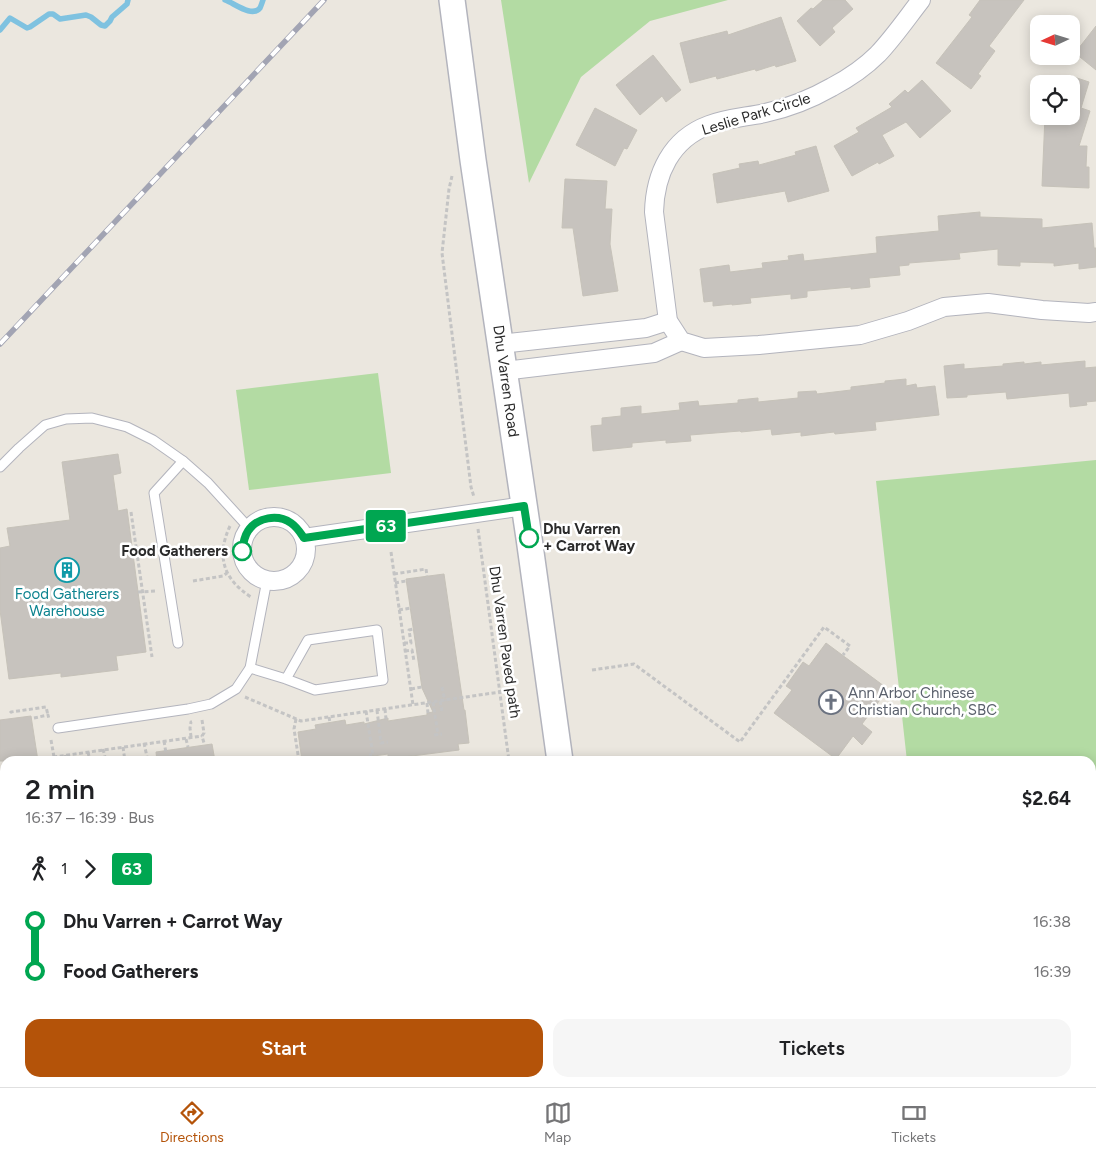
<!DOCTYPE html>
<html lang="en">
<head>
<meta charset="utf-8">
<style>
	:root { --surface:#fff; --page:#f6f6f6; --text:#202124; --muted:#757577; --line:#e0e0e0; --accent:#b45309 }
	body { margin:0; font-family:Figtree,sans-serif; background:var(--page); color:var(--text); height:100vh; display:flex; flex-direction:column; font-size:19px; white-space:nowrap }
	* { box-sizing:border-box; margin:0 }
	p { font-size:16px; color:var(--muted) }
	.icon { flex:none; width:28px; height:28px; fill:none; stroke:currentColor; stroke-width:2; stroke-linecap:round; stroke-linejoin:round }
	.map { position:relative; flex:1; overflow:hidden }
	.panel { position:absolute; left:0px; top:756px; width:1096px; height:331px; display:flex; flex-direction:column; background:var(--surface); border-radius:15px 15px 0 0; box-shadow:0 2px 12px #0003 }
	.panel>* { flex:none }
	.badge { padding:0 10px; border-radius:4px; font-size:18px; line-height:32px }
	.needle { width:32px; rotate:266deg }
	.tools { position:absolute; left:1030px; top:15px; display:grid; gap:10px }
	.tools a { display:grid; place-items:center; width:50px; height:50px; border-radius:10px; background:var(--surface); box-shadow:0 2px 12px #0003; font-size:25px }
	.map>.badge { position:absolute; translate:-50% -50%; box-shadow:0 0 0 2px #fff }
	.legs { display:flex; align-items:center; gap:8px; height:55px; padding:0 25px; font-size:16px }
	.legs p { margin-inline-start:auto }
	.summary { display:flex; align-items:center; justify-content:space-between; height:85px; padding:0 25px }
	h1 { font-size:28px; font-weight:600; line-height:38px }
	.action { display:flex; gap:10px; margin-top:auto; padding:10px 25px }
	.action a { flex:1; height:58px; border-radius:15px; background:var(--accent); color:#fff; font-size:20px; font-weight:600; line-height:58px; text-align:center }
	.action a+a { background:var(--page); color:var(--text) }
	ul { padding:0 25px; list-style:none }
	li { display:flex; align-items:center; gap:18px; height:50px; font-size:19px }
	li i { display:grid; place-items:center; width:8px; height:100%; margin:0 6px; background:currentColor }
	li i::after { content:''; width:12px; height:12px; margin:-6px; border:4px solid; border-radius:50%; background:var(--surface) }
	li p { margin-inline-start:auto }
	li:first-child i { background:linear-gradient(#0000 50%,currentColor 0) }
	li:last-child i { background:linear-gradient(currentColor 50%,#0000 0) }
	.dock { display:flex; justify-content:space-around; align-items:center; height:70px; border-top:1px solid var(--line); background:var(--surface); font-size:14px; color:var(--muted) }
	.dock a { display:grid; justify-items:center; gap:2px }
	.dock .selected { color:var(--accent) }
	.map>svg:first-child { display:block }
	.green { fill:#b3dba3 }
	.pitch { fill:#c2e1a0 }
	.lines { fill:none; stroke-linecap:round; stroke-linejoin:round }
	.stream { stroke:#7fc2e0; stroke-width:5.5 }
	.building { fill:#c7c3be; stroke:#c6c2b9 }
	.service-casing { stroke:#b3b4bd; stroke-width:11 }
	.minor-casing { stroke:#b3b4bd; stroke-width:20 }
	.secondary-casing { stroke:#b3b4bd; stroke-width:28 }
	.path { stroke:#c4c4c4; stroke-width:3; stroke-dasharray:4 2.5; stroke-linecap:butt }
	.service { stroke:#fff; stroke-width:9 }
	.minor { stroke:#fff; stroke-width:18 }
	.secondary { stroke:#fff; stroke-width:25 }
	.rail-casing { stroke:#a2a4b3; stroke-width:5.5 }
	.rail { stroke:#fff; stroke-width:4; stroke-dasharray:11; stroke-linecap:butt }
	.line-1-casing { stroke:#fff; stroke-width:11 }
	.line-1 { stroke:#00a651; stroke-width:8 }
	.stop-1-dot { fill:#fff; stroke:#00a651; stroke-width:2.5 }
	.labels { text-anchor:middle; stroke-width:5; stroke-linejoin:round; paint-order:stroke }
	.street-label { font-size:15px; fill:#2b2b2b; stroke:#fff }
	.stop-label { font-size:15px; font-weight:bold; fill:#2b2b2b; stroke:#fff; text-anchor:start }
	.culture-label { font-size:15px; fill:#0d838f; stroke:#fff }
	.worship-label { font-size:15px; fill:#5b616d; stroke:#fff; text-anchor:start }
</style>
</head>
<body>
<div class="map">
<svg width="1096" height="1087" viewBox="0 0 1096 1087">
	<rect width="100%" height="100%" fill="#ebe7df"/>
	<g class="green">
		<path d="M501,0h227l-78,21 -69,56 -52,106z"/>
		<path d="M378,373l13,100 -142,17 -13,-100z"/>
		<path d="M1096,460v627h-224l-1,-4 220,-1v-321h-184l-31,-280z"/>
		<path d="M5,850v232h563l1,5h-569v-236z"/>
	</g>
	<path class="pitch" d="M317,1083l181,-1 1,5h-221z"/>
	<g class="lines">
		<g class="stream">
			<path d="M225,0c9,3 27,18 35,8 1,-2 2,-5 3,-8"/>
			<path d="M0,30l10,-12 17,10 3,-1 19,-13h4l7,5 26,-4 5,2 10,8 4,1 5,-5 2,-4 15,-13 1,-4"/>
		</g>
	</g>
	<g class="building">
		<path d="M823,0h22l8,9 -21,19 3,4 -15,14 -23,-25 14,-13 2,1z"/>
		<path d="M980,0h44l-35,46 6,5 -17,23 3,2 -10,13 -35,-26 36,-46 -3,-2z"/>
		<path d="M781,17l15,44 -20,6 -1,-2 -19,6 -1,-2 -38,10 -1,-3 -26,7 -10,-40 47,-12 1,4z"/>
		<path d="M1096,26v44l-21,-17z"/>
		<path d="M653,55l28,35 -15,12 -4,-6 -22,19 -24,-30z"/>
		<path d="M1071,76l18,6 -8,26 9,3 -11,35h8l-1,21h3v21l-47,-2 3,-70h26z"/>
		<path d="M922,80l29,31 -31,27 -14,-16 -24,13 12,21 -15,8 -1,-2 -26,14 -18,-30 25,-14 -3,-4 36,-21 -3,-3 16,-14 3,3z"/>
		<path d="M595,108l42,22 -10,19 -3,-1 -9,18 -39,-21z"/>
		<path d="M816,146l13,45 -41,11 -3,-11 -68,12 -4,-29 27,-6 -1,-4 19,-3 1,4 37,-10 -1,-3z"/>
		<path d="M565,179l42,2 -2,28h7l-2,35 8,47 -35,5 -10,-68h-11z"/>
		<path d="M980,212v5l62,2v9l50,-5 2,25h2v19l-17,2v-6l-25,3v-3l-34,-1v4l-22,-1v-16l-39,4 1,6 -51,4v2l-10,1 1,9 -31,3 1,9 -19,2v-2l-44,4v6l-16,2v-5l-41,4 1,5 -19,2v-1l-19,2v-5l-9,1 -4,-33 29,-4 1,7 33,-4 -1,-5 27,-3 -1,-4 15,-2 1,7 73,-8 -1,-16 63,-6 -1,-15z"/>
		<path d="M1085,361v7l11,-1v34l-10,1 1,3 -17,2 -1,-14 -62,6 -1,-7 -39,3v2l-20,1 -3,-32 20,-2v5l39,-3v-2l21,-2v2l17,-2v3z"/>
		<path d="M906,379v7l10,-2 1,4 18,-2 4,29 -64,7 1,8 -41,4 -1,-2 -33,4v-4l-29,3 -1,-6 -30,3 -1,-1 -50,4 1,6 -25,2v-3l-34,3v4l-39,4 -2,-25 11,-1v-7l19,-2v-8l20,-2v8l39,-4 -1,-7 19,-2 1,5 39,-3v-3l20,-2v4l40,-4v-6l18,-1 1,3 34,-4v-3l34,-4v-2z"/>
		<path d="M118,454l3,19 -8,2 5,36 9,-2 19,143 -30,4 2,14 -57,7v-4l-52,6 -9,-69v-62l10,-2 -3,-18 63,-8 -8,-58z"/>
		<path d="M444,574l20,136h1l4,33 -11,1 1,6 -71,9v-5l-51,7h-35l-4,-29 18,-3 -1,-4 30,-5 1,5 18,-3v2l24,-6v3l39,-6v-2l6,-1 -11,-24 -16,-109z"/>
		<path d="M826,643l62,46 -26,35 10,8 -10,13 -9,-9 -17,23 -62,-46 18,-23 -6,-4 17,-24 6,4z"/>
		<path d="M31,716l7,45h-38v-41z"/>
		<path d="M212,744l3,17h-58l-1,-9z"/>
	</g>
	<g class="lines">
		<defs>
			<g id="service">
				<path d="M0,467l19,-19 26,-23 21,-6 26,-1 35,9 26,13 30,21 25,22 42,46"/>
				<path d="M178,643l-24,-150 29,-32"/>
				<path d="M250,668l36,11 29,11 68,-10 -6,-50 -69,10 -22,39"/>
				<path d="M58,728l130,-19 23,-5 25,-15 14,-21 17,-88"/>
			</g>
			<g id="minor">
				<path d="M921,0c-14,18 -27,37 -43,54 -13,13 -29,24 -46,33 -21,12 -44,21 -67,26 -18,4 -38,5 -56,12 -38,14 -54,49 -55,87l14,109 13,20 23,7 55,-3 101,-10 48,-14 36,-14 44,-4 54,7 47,3 7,-1"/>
				<path d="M500,344l146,-16 22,-7"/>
				<path d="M504,371l150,-18 27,-12"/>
				<circle cx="274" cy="549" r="32"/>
				<path d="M304,538l220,-32"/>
			</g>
			<g id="secondary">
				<path d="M452,0l21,160 56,378 31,223"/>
				<path d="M605,1082l1,5"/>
			</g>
		</defs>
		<use href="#service" class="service-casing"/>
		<use href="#minor" class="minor-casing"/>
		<use href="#secondary" class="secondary-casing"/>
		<g class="path">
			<path d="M452,176l-3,13 -7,64 29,234 3,10"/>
			<path d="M131,512l21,145"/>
			<path d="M230,526c-14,30 -7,53 21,71"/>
			<path d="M478,529l31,232"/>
			<path d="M391,552l22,153"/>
			<path d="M394,574l32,-5 1,7"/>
			<path d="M193,581l30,-5 4,-3"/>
			<path d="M395,583l11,-2"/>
			<path d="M138,592l19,-1"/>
			<path d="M399,610l12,-2"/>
			<path d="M404,643h7l-2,-13 5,-1"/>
			<path d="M405,651l7,-1 2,11"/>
			<path d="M592,670l42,-6 106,78 84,-115 26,19 -7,9"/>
			<path d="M442,687l3,14"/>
			<path d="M411,689l11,-2"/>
			<path d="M245,697l56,24 199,-29"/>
			<path d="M440,701l2,10"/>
			<path d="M433,702l5,33"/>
			<path d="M427,703l1,10"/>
			<path d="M385,709l1,10"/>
			<path d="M377,710l4,33 7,-1"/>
			<path d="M366,711l7,44h-4"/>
			<path d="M10,713l1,-1 35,-5 2,8"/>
			<path d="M329,717l1,6"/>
			<path d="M34,718l14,-3 1,4"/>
			<path d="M296,719l-2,10 5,32"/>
			<path d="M202,720l2,13 -2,3 2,7"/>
			<path d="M434,735l8,-1"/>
			<path d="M191,737l-1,-9 1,-6h1"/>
			<path d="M186,739l2,8"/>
			<path d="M51,740l3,17"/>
			<path d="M164,741l2,12"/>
			<path d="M144,743l3,14"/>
			<path d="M123,747l2,14"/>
			<path d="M103,749l3,12"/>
			<path d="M88,752l2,9"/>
			<path d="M65,755l1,6"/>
			<path d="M41,761l9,-1"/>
			<path d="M48,761l6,-4 148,-21"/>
			<path d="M0,907l5,-13"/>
			<path d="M117,1082l2,5"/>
			<path d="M526,1082l1,5"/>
			<path d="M8,1087l2,-5"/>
			<path d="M85,1087l2,-5"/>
		</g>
		<use href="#service" class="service"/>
		<use href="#minor" class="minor"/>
		<use href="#secondary" class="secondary"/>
		<defs>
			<path id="rail" d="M0,344l324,-344"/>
		</defs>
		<use href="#rail" class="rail-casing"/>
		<use href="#rail" class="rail"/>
	</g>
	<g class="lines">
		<defs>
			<path id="line-1" d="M242,551c1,-7 2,-14 6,-20 9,-14 30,-17 43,-8 6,4 9,9 13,15l220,-32 5,32"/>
		</defs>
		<use href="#line-1" class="line-1-casing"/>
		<use href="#line-1" class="line-1"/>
	</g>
	<defs>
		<symbol id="building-ring" viewBox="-11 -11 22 22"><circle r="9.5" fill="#fff" stroke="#0f9aa8" stroke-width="1.5"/><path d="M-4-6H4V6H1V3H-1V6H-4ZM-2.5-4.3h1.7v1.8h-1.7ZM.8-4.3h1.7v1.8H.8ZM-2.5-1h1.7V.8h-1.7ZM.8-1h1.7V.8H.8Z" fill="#0f9aa8"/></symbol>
		<symbol id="church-ring" viewBox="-11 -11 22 22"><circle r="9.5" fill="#fff" stroke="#6b7280" stroke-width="1.5"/><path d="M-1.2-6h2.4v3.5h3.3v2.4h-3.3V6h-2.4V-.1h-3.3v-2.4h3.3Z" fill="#6b7280"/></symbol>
	</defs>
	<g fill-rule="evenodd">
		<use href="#building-ring" x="53" y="556" width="28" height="28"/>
		<use href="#church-ring" x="817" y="688" width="28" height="28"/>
	</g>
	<g class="stop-1-dot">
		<circle cx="529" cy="538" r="9"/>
		<circle cx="242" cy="551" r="9"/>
	</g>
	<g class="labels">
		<g class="street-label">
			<text transform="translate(756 114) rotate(-17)" y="5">Leslie Park Circle</text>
			<text transform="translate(506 381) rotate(82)" y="5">Dhu Varren Road</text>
			<text transform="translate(505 642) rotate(82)" y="5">Dhu Varren Paved path</text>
		</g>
		<g class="stop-label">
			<text x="543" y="534">Dhu Varren<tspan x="543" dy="17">+ Carrot Way</tspan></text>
			<text x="228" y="556" text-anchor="end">Food Gatherers</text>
		</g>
		<g class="culture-label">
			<text x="67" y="599">Food Gatherers<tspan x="67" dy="17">Warehouse</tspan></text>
		</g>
		<g class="worship-label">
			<text x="848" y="698">Ann Arbor Chinese<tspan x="848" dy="17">Christian Church, SBC</tspan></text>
		</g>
	</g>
</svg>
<div class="tools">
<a><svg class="needle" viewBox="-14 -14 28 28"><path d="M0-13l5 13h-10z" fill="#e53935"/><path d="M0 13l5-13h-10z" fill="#757577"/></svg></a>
<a><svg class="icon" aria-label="locate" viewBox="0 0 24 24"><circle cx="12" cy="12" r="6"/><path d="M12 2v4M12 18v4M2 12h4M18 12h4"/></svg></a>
</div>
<b class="badge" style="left:386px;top:526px;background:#00a651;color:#fff">63</b>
<section class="panel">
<div class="summary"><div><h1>2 min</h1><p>16:37 – 16:39 · Bus</p></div><b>$2.64</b></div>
<div class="legs"><svg class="icon" aria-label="walk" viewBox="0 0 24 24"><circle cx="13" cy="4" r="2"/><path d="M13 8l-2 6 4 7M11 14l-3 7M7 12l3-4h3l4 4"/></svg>1<svg class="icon" aria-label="forward" viewBox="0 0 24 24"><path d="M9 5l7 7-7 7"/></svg><b class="badge" style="background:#00a651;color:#fff">63</b></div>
<ul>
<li><i style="color:#00a651"></i><b>Dhu Varren + Carrot Way</b><p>16:38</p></li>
<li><i style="color:#00a651"></i><b>Food Gatherers</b><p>16:39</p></li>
</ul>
<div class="action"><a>Start</a><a>Tickets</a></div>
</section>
</div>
<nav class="dock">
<a class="selected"><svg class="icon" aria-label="directions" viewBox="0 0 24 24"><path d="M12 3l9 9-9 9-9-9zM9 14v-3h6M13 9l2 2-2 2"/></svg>Directions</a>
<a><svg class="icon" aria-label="map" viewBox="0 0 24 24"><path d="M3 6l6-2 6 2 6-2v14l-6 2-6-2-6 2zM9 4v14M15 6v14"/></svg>Map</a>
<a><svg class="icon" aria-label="tickets" viewBox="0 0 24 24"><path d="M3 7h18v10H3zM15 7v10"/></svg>Tickets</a>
</nav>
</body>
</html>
